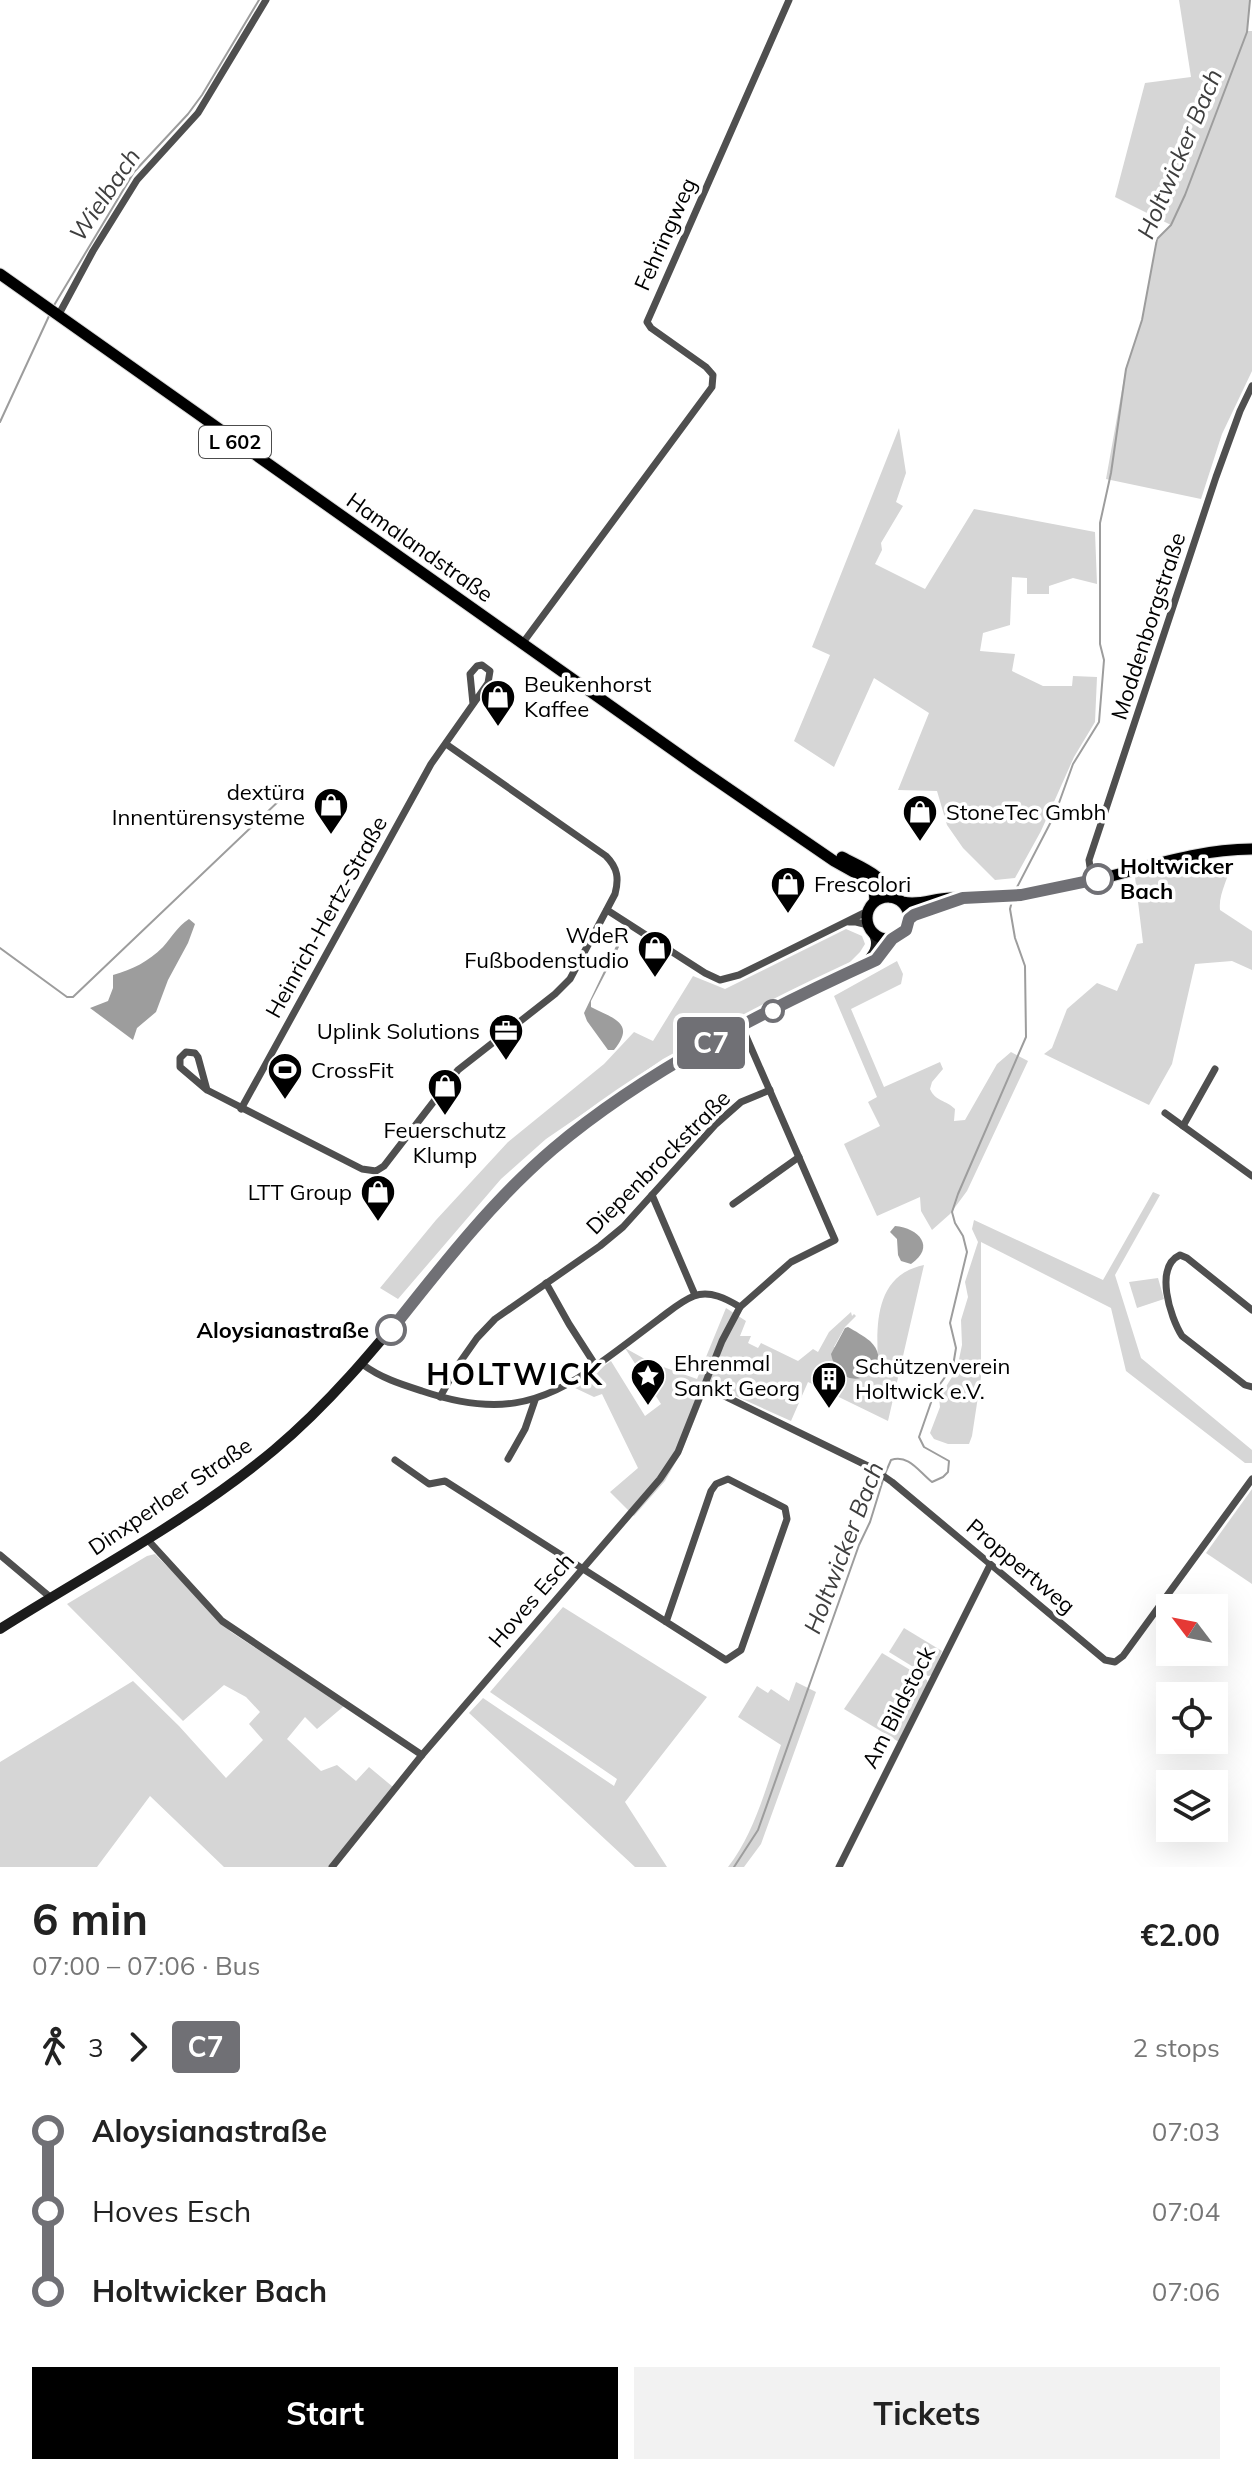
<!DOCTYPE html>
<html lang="en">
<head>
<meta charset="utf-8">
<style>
	:root { --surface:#fff; --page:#f2f2f2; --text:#222; --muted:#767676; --accent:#000 }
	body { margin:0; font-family:Mulish,sans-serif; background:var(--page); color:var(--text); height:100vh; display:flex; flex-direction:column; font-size:30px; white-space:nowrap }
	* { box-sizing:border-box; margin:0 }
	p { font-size:26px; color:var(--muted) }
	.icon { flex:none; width:44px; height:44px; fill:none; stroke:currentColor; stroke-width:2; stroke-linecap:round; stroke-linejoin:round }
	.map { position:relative; height:1867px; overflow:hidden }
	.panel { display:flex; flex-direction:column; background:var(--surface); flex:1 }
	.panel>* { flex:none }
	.badge { padding:0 16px; border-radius:6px; font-size:28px; line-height:52px }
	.needle { width:52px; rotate:302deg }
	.tools { position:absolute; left:1156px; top:1594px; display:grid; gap:16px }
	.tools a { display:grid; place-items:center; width:72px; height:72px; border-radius:0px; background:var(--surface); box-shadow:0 8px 32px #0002; font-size:40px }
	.map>.badge { position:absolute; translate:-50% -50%; box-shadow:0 0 0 4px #fff }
	.legs { display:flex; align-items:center; gap:12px; height:88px; padding:0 32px; font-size:26px }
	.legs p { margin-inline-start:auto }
	.overview { display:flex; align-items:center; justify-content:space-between; height:136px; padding:0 32px }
	h1 { font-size:44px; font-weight:700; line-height:60px }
	.primary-button { display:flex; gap:16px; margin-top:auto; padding:16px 32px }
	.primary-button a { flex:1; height:92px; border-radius:0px; background:var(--accent); color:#fff; font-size:32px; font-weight:700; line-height:92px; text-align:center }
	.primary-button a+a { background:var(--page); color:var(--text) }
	ul { padding:0 32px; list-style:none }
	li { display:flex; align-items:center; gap:28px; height:80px; font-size:30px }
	li i { display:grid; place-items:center; width:12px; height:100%; margin:0 10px; background:currentColor }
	li i::after { content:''; width:20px; height:20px; margin:-10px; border:6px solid; border-radius:50%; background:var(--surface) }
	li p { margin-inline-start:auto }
	li:first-child i { background:linear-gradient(#0000 50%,currentColor 0) }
	li:last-child i { background:linear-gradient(currentColor 50%,#0000 0) }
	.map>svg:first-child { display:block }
	.green { fill:#d6d6d6 }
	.water { fill:#9d9d9d }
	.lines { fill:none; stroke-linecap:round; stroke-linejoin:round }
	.stream { stroke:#9d9d9d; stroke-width:2 }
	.primary-casing { stroke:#dbdbdb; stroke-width:13 }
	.minor { stroke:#4f4f4f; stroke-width:7 }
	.secondary { stroke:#1c1c1c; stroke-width:10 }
	.primary { stroke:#000; stroke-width:11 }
	.line-1-casing { stroke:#fff; stroke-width:18 }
	.line-1 { stroke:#707075; stroke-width:12 }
	.stop-1-dot { fill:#fff; stroke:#707075; stroke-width:4 }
	.labels { text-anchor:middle; stroke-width:7; stroke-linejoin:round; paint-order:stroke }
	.shield { fill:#fff; stroke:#4c4c4c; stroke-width:2 }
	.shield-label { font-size:20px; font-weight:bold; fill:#000 }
	.street-label { font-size:22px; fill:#000; stroke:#fff }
	.poi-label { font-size:22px; fill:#000; stroke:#fff; text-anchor:start }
	.stop-label { font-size:22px; font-weight:bold; fill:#000; stroke:#fff; text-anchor:start }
	.water-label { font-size:24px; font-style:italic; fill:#3e3e3e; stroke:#fff }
	.district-label { font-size:30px; font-weight:bold; letter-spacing:2px; fill:#000; stroke:#fff }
</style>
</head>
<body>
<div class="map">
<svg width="1252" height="1867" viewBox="0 0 1252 1867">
	<rect width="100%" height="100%" fill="#fff"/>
	<g class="green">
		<path d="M1179,0h71l-3,31h5v340l-30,63 -21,65 -95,-20 20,-112 16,-47 15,-81 14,-14 -56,-28 30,-114 46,-6z"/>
		<path d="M899,428l7,45 -10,29 7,4 -22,37 1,7 -7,14 50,25 49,-80 121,23 2,52 -24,-6 -24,8v8h-22v-16l-15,-1 -2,48 -27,8 -3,18 35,3 -3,17 31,15h29l1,-10 24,1 -2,45 -21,35 -33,74 -26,47 -20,2 -32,-32 -16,-23 -10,-34 -39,-1 31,-77 -55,-35 -40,89 -40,-26 36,-86 -18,-8z"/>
		<path d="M1230,862c0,16 -12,31 -10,48l32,21v39l-20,-9 -37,3 -23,100 -23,41 -105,-51 8,-6 15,-39 30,-26 20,8 20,-47 6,-1 -8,-66 50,-13z"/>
		<path d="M846,929l16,7 3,8 -5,8 -11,11 -111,55 -75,41 -117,80 -45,40 -103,120 -18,-11 56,-68 72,-78 96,-78 30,-32 19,9 40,-65 32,13z"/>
		<path d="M897,961l6,13 -2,10 -50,25 33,78 56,-25 3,7 -11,13 -2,7c5,12 16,11 25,20l-1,12 11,-1 32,-56 14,-12 17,9 -61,130 -17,23 -18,16 -11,-19 -1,-14 -43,19 -33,-72 36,-18 -12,-24 9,-5 -43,-101z"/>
		<path d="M1153,1192l7,3 -45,80 26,83 111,92v13h-7l-119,-92 -15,-63 -130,-66v135l-9,59 -3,8h-21l-14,-5 -4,-6 10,-26 -1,-9 18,-29 5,-24 -1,-25 7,-23 -3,-15 13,-40 -6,-13 2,-9 129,60z"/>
		<path d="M924,1265l-36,156 -80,-39 -17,39 -82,-37 -27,67 -17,30 -31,35 -24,-24 28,-24 -36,-74 -8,3 -21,-10 38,-26 34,55 16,-12 -36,-56 27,15 45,16 29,-71 20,13 -6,15h11l-3,7 10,5 3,-5 37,18 15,-12 5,3 11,-20 22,-20 1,4 2,-2 2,2 -11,11 -11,20 44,14c-2,-39 -2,-86 46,-96z"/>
		<path d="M1158,1278l6,21 -27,9 -8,-26z"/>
		<path d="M1252,1489v95l-46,-31z"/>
		<path d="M155,1554l76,78 113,74 -27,23 -12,-12 -18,22 34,32 16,-6 19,16 13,-14 24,20 -65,80h-104l-74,-71 -53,71h-97v-105l133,-81 46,45 47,52 37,-38 -14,-16 11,-12 -14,-15 -22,-12 -41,36 -116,-117 80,-48z"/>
		<path d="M563,1607l144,90 -82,105 42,65h-32l-166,-154 14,-15 131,88 3,-7 -127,-87z"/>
		<path d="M904,1628l38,23 -9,24 -5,1 -39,-24z"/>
		<path d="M882,1653l45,27 1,4 -29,58 -55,-33z"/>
		<path d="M796,1682l20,10 -55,152 -17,23h-16c27,-34 38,-81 53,-122l-43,-28 19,-31 11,7 3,-4 18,12z"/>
	</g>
	<g class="water">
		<path d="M189,919l6,5 -7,19 -20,37 -12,32 -19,16 -4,12 -43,-32 18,-7 5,-13v-13c20,-6 35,-13 50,-28 9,-10 14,-20 26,-28z"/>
		<path d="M617,944l2,3 -28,54v6c23,12 45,16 23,43h-6l-21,-29 -3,-8z"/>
		<path d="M895,1226c24,2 41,21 16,38l-10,-3 -3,-6 -1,-16 -7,-7z"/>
		<path d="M848,1327c7,4 16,9 22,14 30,29 -29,61 -39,13l14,-26z"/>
	</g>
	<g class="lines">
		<g class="stream">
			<path d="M53,307l81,-135 54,-58 14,-19 57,-95"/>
			<path d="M0,422l49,-106"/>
			<path d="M1015,891l40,-77 18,-50 26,-42 5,-62 -4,-16v-121l11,-50 15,-104 16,-49 15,-81 14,-14 14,-30 62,-163 3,-32"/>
			<path d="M0,948l67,49h6l211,-201"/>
			<path d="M885,1474l6,-14c18,-6 28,12 41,22l11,-5 5,-5 1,-11 -25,-14 -5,-10 16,-46 18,-25 3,-18 -6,-25 17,-71 -4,-16 -8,-13 -3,-11 6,-18 68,-157 -1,-71 -10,-28 -5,-29 3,-12"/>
			<path d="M734,1867l24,-37 101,-285 11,-23 13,-42"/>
		</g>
		<defs>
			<g id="primary">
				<path d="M0,274l697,493 137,94 34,19 6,9 1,12"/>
				<path d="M842,857c20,11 41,17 49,40"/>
				<circle cx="888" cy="918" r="21"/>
				<path d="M903,902c17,4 31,-4 48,-4 50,-1 97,-6 145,-18 52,-13 102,-31 156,-31"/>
				<path d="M909,919l5,-4 29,-10"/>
			</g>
		</defs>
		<use href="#primary" class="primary-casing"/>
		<g class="minor">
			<path d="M58,316l35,-65 44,-71 61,-67 68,-113"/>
			<path d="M522,644l190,-257 1,-12 -7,-8 -55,-39 -4,-6 142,-322"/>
			<path d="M1092,881l-3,-21 127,-383 24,-66 12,-25"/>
			<path d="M607,910l98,63 15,7 19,-5 129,-64"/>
			<path d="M849,922h7l12,3"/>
			<path d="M207,1090l-27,-23v-9l6,-6 9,1 3,4 9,33 155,79 14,2 8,-5 74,-96 97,-76 15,-15 45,-85c4,-15 3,-26 -9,-38l-160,-112"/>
			<path d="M241,1109l190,-345 57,-81 2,-12 -8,-6 -5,1 -7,8 3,30"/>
			<path d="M1165,1113l87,63"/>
			<path d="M1183,1126l32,-57"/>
			<path d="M652,1195l43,100"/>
			<path d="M733,1204l66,-47"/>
			<path d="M546,1283l23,41 27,42"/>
			<path d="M1252,1310l-65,-52 -7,-3c-26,12 -10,62 2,81l63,49 7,2"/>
			<path d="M362,1364c19,14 38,20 60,27 71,24 118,17 178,-28 20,-14 39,-29 59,-44 11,-8 22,-18 35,-23 16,-6 33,3 46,11"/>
			<path d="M704,1386l168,82 20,14 213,178 10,2 8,-6 129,-177"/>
			<path d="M440,1397l18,-32 19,-27 18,-19 105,-73 23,-19 93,-103 25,-22 29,-12"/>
			<path d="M508,1459l17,-30 10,-29"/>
			<path d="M395,1460l34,24 16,-3 281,179 15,-10 46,-131 -2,-11 -57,-29 -12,5 -5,7 -45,131"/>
			<path d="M147,1539l75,82 200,134"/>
			<path d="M0,1555l50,42"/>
			<path d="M332,1867l90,-112 238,-276 18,-27 44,-111 18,-34 51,-45 44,-22 -93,-213"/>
			<path d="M839,1867l151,-302"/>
		</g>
		<g class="secondary">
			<path d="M868,960c8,-8 11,-17 5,-27"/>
			<path d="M0,1629c92,-58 190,-109 274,-179 90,-75 154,-175 235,-259 72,-75 162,-128 253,-175 38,-19 75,-39 114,-56l16,-21"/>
		</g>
		<use href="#primary" class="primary"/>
	</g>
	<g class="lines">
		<defs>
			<path id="line-1" d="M391,1330c50,-63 100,-128 162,-181 92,-78 213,-139 323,-189l16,-21 14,-9 3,-11 5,-4 49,-17 58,-3 77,-16"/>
		</defs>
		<use href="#line-1" class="line-1-casing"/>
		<use href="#line-1" class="line-1"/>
	</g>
	<defs>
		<symbol id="shop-pin" viewBox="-11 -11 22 30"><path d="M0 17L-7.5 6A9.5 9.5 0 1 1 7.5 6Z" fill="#000" stroke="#fff"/><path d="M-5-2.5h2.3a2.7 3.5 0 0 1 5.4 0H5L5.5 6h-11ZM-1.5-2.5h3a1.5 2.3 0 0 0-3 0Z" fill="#fff"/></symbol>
		<symbol id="office-pin" viewBox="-11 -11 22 30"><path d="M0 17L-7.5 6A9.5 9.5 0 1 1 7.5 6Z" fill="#000" stroke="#fff"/><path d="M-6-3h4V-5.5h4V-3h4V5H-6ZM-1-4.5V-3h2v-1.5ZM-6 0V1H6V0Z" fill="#fff"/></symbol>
		<symbol id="stadium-pin" viewBox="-11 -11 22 30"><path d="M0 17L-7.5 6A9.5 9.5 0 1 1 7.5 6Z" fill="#000" stroke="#fff"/><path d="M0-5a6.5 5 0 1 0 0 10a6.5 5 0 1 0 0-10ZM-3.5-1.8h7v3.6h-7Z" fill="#fff"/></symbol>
		<symbol id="sight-pin" viewBox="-11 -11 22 30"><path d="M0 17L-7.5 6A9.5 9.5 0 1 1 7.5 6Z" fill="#000" stroke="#fff"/><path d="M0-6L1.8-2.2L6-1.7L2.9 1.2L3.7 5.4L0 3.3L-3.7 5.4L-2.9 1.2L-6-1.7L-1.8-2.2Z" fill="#fff"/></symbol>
		<symbol id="building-pin" viewBox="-11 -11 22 30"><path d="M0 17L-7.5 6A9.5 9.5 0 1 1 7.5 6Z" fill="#000" stroke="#fff"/><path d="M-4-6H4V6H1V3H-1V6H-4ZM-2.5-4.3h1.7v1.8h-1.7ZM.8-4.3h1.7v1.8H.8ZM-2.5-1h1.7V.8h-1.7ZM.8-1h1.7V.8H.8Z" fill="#fff"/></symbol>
	</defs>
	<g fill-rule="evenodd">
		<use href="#shop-pin" x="478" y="677" width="40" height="54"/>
		<use href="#shop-pin" x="311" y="785" width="40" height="54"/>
		<use href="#shop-pin" x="900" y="792" width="40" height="54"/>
		<use href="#shop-pin" x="768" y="864" width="40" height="54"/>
		<use href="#shop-pin" x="635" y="928" width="40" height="54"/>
		<use href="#office-pin" x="486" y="1011" width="40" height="54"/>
		<use href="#stadium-pin" x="265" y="1050" width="40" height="54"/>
		<use href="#shop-pin" x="425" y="1066" width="40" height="54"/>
		<use href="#shop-pin" x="358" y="1172" width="40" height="54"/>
		<use href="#sight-pin" x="628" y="1356" width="40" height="54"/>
		<use href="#building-pin" x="809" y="1359" width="40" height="54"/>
	</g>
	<g class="stop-1-dot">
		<circle cx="1098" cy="879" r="14"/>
		<circle cx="773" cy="1011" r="10"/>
		<circle cx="391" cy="1330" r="14"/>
	</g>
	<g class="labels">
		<rect class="shield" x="199" y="426" width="72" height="32" rx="6"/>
		<g class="shield-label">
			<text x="235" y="449">L 602</text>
		</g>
		<g class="street-label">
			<text transform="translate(665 234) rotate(-66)" y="8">Fehringweg</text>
			<text transform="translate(420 547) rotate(35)" y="8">Hamalandstraße</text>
			<text transform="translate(1148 626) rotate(-72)" y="8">Moddenborgstraße</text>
			<text transform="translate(326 917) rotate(-61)" y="8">Heinrich-Hertz-Straße</text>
			<text transform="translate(658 1162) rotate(-45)" y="8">Diepenbrockstraße</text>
			<text transform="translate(170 1496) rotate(-34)" y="8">Dinxperloer Straße</text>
			<text transform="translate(1021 1566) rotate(40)" y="8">Proppertweg</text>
			<text transform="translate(531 1600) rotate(-49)" y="8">Hoves Esch</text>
			<text transform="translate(898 1707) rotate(-63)" y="8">Am Bildstock</text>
		</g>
		<g class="poi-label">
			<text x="524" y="692">Beukenhorst<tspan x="524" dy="25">Kaffee</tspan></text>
			<text x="305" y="800" text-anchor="end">dextüra<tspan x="305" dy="25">Innentürensysteme</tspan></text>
			<text x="946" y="820">StoneTec Gmbh</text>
			<text x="814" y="892">Frescolori</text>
			<text x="629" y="943" text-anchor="end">WdeR<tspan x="629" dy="25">Fußbodenstudio</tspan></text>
			<text x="480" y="1039" text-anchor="end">Uplink Solutions</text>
			<text x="311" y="1078">CrossFit</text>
			<text x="445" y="1138" text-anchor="middle">Feuerschutz<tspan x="445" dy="25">Klump</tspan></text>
			<text x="352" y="1200" text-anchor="end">LTT Group</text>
			<text x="674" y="1371">Ehrenmal<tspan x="674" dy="25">Sankt Georg</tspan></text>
			<text x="855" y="1374">Schützenverein<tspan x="855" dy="25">Holtwick e.V.</tspan></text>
		</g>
		<g class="stop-label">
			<text x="1120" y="874">Holtwicker<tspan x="1120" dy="25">Bach</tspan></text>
			<text x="369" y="1338" text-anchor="end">Aloysianastraße</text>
		</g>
		<g class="water-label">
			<text transform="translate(1180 154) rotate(-67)" y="8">Holtwicker Bach</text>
			<text transform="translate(105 195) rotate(-56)" y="8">Wielbach</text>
			<text transform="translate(844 1548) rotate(-69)" y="8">Holtwicker Bach</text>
		</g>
		<g class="district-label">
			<text x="515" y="1385">HOLTWICK</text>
		</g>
	</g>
</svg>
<div class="tools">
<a><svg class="needle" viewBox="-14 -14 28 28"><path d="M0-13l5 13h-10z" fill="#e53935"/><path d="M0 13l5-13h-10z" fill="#767676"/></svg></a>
<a><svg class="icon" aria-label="locate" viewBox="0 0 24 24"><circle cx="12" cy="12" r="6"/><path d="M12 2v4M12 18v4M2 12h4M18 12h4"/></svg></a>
<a><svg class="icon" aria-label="layers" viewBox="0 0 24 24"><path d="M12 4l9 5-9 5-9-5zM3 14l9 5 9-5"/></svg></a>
</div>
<b class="badge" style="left:711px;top:1043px;background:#707075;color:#fff">C7</b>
</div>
<section class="panel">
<div class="overview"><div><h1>6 min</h1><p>07:00 – 07:06 · Bus</p></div><b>€2.00</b></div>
<div class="legs"><svg class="icon" aria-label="walk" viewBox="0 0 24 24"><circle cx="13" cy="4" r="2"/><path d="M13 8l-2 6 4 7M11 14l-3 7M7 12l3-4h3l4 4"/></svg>3<svg class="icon" aria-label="forward" viewBox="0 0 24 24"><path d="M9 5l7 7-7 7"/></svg><b class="badge" style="background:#707075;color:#fff">C7</b><p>2 stops</p></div>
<ul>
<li><i style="color:#707075"></i><b>Aloysianastraße</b><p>07:03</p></li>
<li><i style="color:#707075"></i><span>Hoves Esch</span><p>07:04</p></li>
<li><i style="color:#707075"></i><b>Holtwicker Bach</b><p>07:06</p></li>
</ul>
<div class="primary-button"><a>Start</a><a>Tickets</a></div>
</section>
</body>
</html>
